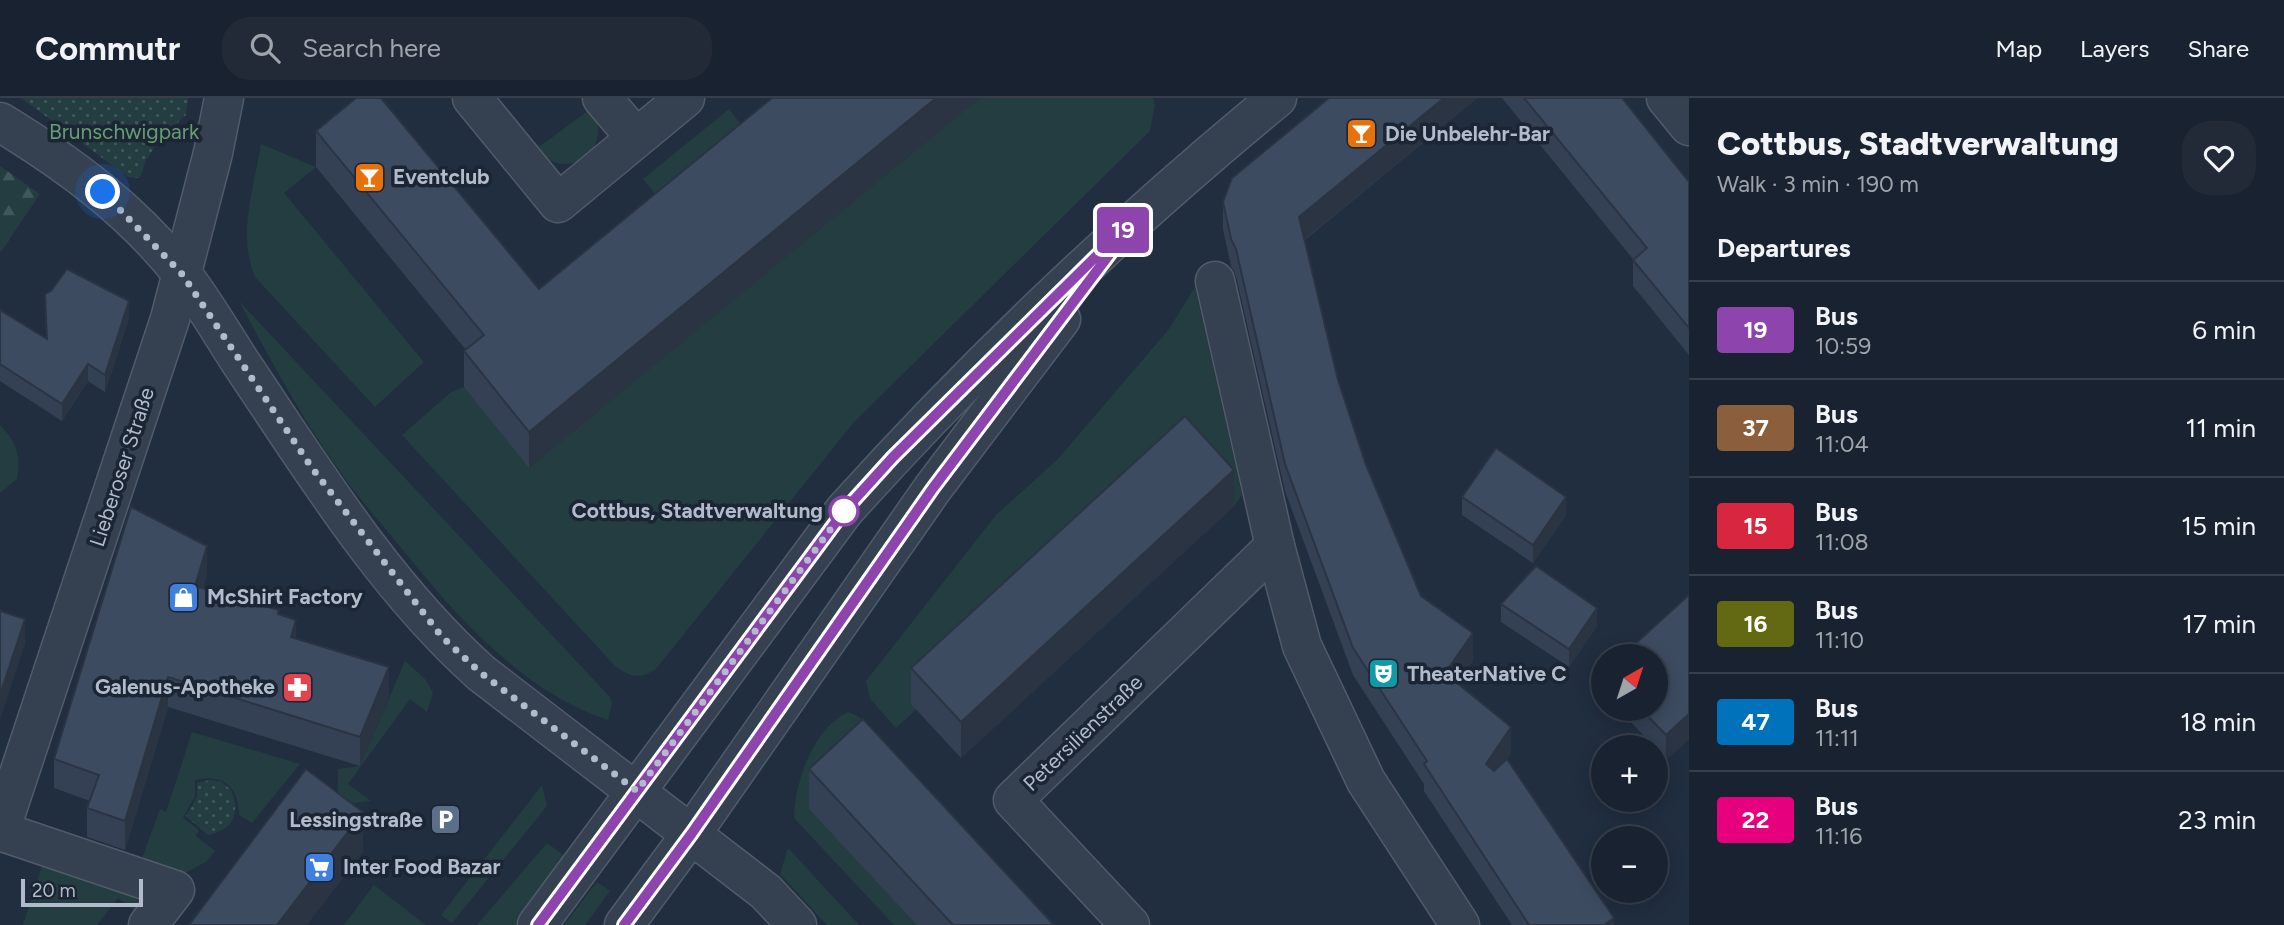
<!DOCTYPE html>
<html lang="en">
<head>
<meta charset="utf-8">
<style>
	:root { --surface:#192230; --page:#222a38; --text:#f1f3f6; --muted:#9fa4ab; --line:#373f4c }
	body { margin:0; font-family:Figtree,sans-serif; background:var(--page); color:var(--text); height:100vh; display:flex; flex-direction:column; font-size:26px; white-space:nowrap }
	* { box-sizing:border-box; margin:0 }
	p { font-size:23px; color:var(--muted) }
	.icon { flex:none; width:38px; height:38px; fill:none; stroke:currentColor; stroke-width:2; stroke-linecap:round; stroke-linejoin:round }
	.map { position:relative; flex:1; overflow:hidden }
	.side { display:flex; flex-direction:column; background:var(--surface); width:595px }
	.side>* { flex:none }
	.badge { padding:0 14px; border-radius:5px; font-size:24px; line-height:46px }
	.needle { width:46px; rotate:39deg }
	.controls { position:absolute; left:1591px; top:546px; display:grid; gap:14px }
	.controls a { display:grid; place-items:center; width:77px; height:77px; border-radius:50%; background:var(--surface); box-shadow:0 4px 18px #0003,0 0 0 2px var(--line); font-size:35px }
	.scale { position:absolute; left:21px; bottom:18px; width:122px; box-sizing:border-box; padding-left:7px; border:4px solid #b1bbcb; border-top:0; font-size:19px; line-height:24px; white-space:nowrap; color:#b1bbcb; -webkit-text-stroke:5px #1b2534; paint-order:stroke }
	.you { position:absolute; width:35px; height:35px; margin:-18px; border:5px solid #fff; border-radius:50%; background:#1a73e8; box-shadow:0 0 0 10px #1a73e833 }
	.map>.badge { position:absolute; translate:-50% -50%; box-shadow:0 0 0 4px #fff }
	h2 { padding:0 28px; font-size:26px; line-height:63px }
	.round { display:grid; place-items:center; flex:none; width:74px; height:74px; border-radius:28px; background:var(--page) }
	.head { display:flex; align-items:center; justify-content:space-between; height:119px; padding:0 28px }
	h1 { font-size:33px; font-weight:800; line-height:52px }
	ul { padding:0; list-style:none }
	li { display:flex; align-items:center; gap:21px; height:98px; padding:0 28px; border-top:2px solid var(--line) }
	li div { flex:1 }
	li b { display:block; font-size:26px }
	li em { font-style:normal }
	li .badge { min-width:77px; font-weight:700; text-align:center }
	header { display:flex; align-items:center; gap:42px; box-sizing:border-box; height:98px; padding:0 35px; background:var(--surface); border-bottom:2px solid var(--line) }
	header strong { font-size:33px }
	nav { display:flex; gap:38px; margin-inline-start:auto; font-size:24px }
	.search { width:490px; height:63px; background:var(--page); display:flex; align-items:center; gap:18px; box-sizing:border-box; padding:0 24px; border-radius:28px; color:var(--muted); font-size:26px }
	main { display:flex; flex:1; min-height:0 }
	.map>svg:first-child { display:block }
	.grass { fill:#233d41 }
	.forest { fill:url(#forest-firs) }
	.park { fill:url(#park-dots) }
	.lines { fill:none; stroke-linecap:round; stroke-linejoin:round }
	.minor-casing { stroke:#515b6a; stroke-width:41 }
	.minor { stroke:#354050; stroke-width:38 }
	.wall { fill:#344053 }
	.shaded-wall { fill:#2b3443 }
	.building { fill:#3d4b60; stroke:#2b3443; stroke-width:2 }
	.line-casing { stroke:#fff; stroke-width:16 }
	.line { stroke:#8e44ad; stroke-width:10 }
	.walk { stroke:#b1bbcb; stroke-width:7; stroke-dasharray:0 12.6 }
	.stop-dot { fill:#fff; stroke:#8e44ad; stroke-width:3.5 }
	.labels { text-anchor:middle; stroke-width:7; stroke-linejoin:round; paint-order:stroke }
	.park-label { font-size:21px; fill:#669e73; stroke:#1b2534 }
	.poi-label { font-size:21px; font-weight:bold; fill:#b1bbcb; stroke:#1b2534; text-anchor:start }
	.street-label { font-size:21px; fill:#b1bbcb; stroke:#1b2534 }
	.stop-label { font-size:21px; font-weight:bold; fill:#b1bbcb; stroke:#1b2534; text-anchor:end }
</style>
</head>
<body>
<header>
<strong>Commutr</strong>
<div class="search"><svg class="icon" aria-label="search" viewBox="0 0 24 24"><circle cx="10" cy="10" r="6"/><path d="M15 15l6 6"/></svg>Search here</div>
<nav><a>Map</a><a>Layers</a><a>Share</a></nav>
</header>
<main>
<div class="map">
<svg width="1689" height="827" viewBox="0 0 1689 827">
	<defs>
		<pattern id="forest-firs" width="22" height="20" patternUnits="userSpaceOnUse" patternTransform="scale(1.75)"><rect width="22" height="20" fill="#233d41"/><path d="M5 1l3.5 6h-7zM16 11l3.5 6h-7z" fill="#41575b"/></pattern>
		<pattern id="park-dots" width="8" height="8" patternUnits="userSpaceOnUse" patternTransform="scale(1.75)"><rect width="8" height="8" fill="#233d41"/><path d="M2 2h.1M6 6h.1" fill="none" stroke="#41575b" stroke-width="1.8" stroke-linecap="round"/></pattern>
	</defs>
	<rect width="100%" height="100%" fill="#212e40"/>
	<g class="grass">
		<path d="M980,0h173l2,7 -5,26 -296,291 -198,247c-17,11 -25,8 -41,-3l-213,-231 49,-43 13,-5z"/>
		<path d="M593,9c20,44 -23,77 -58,43z"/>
		<path d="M729,11l23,30 -79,77 -30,-37z"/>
		<path d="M261,46l55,23 -32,26 140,169 -49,45 -120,-130c-18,-42 -1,-89 6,-133z"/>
		<path d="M1195,189l47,208 -8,11 -317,203 -21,19 -26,-29 -4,-18 130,-166 62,-56 111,-130z"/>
		<path d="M239,203l371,396 2,6 -4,17c-85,-28 -151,-103 -206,-171 -21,-26 -44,-51 -63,-79 -38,-53 -69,-111 -100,-169z"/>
		<path d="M0,327c17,18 21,30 17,54l-17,14z"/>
		<path d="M405,563l21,19 7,13 -6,19 -17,-13 -62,85 23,17 -44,5 11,-15v-22l22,-3z"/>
		<path d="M848,614l10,4 24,25 35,184h-23l-100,-107c0,-35 20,-91 54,-106z"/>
		<path d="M192,634l108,32 -48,59 -13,-8c0,-28 -16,-42 -44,-35v16l-12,22 16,12 -3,6 19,15 -9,11 -29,15 -37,-13 20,-55 6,3z"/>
		<path d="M542,687l5,21 -95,117 -11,-8z"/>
		<path d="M547,745l18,13 -49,69h-39z"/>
		<path d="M788,750l71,77h-32l-47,-51z"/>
		<path d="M44,761l101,40 -5,16 -22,-17 -21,27h-74z"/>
		<path d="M597,784l13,9 -25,34h-21z"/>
		<path d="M374,787l52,40h-82z"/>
	</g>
	<path class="forest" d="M0,68l40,28 -40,59z"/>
	<g class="park">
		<path d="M21,0h167l-2,17 -25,23 -15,22 -6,18 -12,-1z"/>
		<path d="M210,682l12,2 9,8c10,23 2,40 -23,45l-22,-19 11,-19v-14z"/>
	</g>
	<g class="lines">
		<defs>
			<g id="minor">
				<path d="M472,0l86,105 127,-105"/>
				<path d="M602,0l34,40"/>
				<path d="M1666,0l23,28"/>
				<path d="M0,24c69,42 132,88 182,152 22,28 40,60 59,89 72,107 143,223 240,310l285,219 31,33"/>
				<path d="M1215,183l60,265 27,100 64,135 94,144"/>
				<path d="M148,827l27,-35 -175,-59 170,-512 43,-166 11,-55"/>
				<path d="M537,827l307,-414c133,-148 280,-287 433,-413"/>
				<path d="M624,827l68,-92 241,-345 128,-169"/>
				<path d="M1130,827l-117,-125 262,-254"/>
			</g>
		</defs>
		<use href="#minor" class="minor-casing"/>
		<use href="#minor" class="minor"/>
	</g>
	<g class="wall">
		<path d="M1329,0h148l-172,142 33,140 28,85 55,131 52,64 -16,23 54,71 -5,6 108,165h-102l-88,-134v-7l-71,-109 -68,-184 -49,-215 -5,-10 -8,-37v-27z"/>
		<path d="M1502,0h120l67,84v173l-56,-69v-27z"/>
		<path d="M316,33l223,158 -10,179 -65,-81v-36l2,-1 -150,-183z"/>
		<path d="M45,196l84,24 -24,74 -17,-11 -26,40 -62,-40v-71l46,28z"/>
		<path d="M1462,399l104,18 -33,48 -71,-48z"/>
		<path d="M1234,408l-273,252 -50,-54v-36z"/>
		<path d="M207,477l-4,13 76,27 17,24 93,57 -29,70 -192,-59 -43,143 -38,-13v-29l3,-7 -36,-13v-29z"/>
		<path d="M1689,497v144l-23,21 -10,-11v-2h-2l-35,-38h37z"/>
		<path d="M1501,506l96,22 -28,41 -68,-45z"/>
		<path d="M809,671l245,156h-137l-108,-116z"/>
	</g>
	<g class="shaded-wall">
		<path d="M936,0h44l-451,370v-36z"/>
		<path d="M1444,0h33l-178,146v-27z"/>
		<path d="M129,203v17l-24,74v-17z"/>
		<path d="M88,266v17l-26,40v-17z"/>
		<path d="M1234,372v36l-273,252v-36z"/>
		<path d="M1566,399v18l-33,48v-18z"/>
		<path d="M207,448v29l-12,40v-29z"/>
		<path d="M1597,510v18l-28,41v-18z"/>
		<path d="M25,521v25l-25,76v-25z"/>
		<path d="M296,522v29l-5,-12z"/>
		<path d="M1473,535v27l-28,40v-27z"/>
		<path d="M389,569v29l-29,70v-29z"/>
		<path d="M168,579v30l-43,143v-29z"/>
		<path d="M1689,616v25l-23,21v-25z"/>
		<path d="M1511,629v27l-25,37v-27z"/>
		<path d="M363,714v40l-56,73h-30z"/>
		<path d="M1614,820v7h-10z"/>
	</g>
	<g class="building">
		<path d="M356,0h25l158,191 233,-191h164l-407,334 -65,-81 20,-16 -168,-204z"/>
		<path d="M1329,0h115l-145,119 39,163 28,85 55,131 52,37 -28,40 66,54 -25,37 8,7 13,-12 107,159 -10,7h-75l-105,-161 3,-3 -74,-113 -68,-184 -49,-215 -5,-10 -8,-37 9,-24z"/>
		<path d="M1524,0h98l67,84v146l-56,-68 14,-12z"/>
		<path d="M67,171l62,32 -24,74 -17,-11 -26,40 -62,-40v-54l47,29 -2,-45 6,-3z"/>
		<path d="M1185,318l49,54 -273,252 -50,-54z"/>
		<path d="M1496,350l70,49 -33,48 -71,-48z"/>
		<path d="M131,409l76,39 -12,40 84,24 -1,4 18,6 -5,17 98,30 -29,70 -192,-60 -43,144 -38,-13 12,-33 -45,-16z"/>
		<path d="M1536,468l61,42 -28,41 -68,-45z"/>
		<path d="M1689,497v119l-23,21 -25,-26h15v-53h-34z"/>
		<path d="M0,513l25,8 -25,76z"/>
		<path d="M863,621l191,206h-101l-144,-156z"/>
		<path d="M306,671l57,43 -86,113h-88z"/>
	</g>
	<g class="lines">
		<defs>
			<path id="line" d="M538,827l306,-414 49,-54 249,-246 -209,277 -241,345 -68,92"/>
		</defs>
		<use href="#line" class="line-casing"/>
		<use href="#line" class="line"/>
		<path class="walk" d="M103,94l79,82 130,194 130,169 39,36 156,118 207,-280"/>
	</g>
	<defs>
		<symbol id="bar-square" viewBox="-11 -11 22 22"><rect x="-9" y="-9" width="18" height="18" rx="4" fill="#e8710a" stroke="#1b2534"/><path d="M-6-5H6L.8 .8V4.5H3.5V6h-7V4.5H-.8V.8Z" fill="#fff"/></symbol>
		<symbol id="shop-square" viewBox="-11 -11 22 22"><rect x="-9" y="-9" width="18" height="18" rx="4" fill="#3f7fe0" stroke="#1b2534"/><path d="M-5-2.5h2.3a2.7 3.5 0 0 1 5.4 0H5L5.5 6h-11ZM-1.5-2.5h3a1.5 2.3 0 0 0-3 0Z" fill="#fff"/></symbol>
		<symbol id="theatre-square" viewBox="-11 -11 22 22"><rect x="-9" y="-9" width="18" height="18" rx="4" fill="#0f9aa8" stroke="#1b2534"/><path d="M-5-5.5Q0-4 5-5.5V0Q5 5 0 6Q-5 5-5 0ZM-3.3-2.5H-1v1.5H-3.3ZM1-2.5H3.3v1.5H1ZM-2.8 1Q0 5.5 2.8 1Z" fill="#fff"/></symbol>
		<symbol id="pharmacy-square" viewBox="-11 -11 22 22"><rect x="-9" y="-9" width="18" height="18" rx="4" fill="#e0444e" stroke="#1b2534"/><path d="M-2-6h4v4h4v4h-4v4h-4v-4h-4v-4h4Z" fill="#fff"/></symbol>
		<symbol id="parking-square" viewBox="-11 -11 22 22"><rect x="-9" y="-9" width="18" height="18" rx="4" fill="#5c6f8a" stroke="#1b2534"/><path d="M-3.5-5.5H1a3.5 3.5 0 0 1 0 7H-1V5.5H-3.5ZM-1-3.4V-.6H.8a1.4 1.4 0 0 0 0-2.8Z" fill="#fff"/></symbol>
		<symbol id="supermarket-square" viewBox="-11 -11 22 22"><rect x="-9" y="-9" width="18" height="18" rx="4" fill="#3f7fe0" stroke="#1b2534"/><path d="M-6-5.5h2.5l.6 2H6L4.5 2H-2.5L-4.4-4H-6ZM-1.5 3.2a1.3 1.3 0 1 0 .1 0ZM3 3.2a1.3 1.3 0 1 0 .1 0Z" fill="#fff"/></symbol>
	</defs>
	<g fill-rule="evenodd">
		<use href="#bar-square" x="1344" y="18" width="35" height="35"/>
		<use href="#bar-square" x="352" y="62" width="35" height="35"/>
		<use href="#shop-square" x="166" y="482" width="35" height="35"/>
		<use href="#theatre-square" x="1366" y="558" width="35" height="35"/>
		<use href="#pharmacy-square" x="280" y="572" width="35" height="35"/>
		<use href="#parking-square" x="428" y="704" width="35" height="35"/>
		<use href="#supermarket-square" x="302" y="752" width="35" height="35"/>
	</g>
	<circle class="stop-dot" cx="844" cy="413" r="14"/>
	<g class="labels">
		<g class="park-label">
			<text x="124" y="41">Brunschwigpark</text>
		</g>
		<g class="poi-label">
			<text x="1385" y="43">Die Unbelehr-Bar</text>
			<text x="393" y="86">Eventclub</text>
			<text x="207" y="506">McShirt Factory</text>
			<text x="1407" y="583">TheaterNative C</text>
			<text x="275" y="596" text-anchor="end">Galenus-Apotheke</text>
			<text x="423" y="729" text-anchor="end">Lessingstraße</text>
			<text x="343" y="776">Inter Food Bazar</text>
		</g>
		<g class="street-label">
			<text transform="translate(122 369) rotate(-72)" y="7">Lieberoser Straße</text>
			<text transform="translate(1083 635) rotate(-44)" y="7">Petersilienstraße</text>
		</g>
		<g class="stop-label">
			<text x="823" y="420">Cottbus, Stadtverwaltung</text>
		</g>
	</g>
</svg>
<div class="controls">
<a><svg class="needle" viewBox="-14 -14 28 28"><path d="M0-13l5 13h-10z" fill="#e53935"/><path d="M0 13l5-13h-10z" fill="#9fa4ab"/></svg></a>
<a>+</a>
<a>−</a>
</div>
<div class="scale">20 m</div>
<div class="you" style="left:103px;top:94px"></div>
<b class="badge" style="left:1123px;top:132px;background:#8e44ad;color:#fff">19</b>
</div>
<section class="side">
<div class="head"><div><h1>Cottbus, Stadtverwaltung</h1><p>Walk · 3 min · 190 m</p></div><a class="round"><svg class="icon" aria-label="heart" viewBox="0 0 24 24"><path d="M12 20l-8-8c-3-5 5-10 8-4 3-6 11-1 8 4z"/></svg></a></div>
<h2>Departures</h2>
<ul>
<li><span class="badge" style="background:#8e44ad;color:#fff">19</span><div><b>Bus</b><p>10:59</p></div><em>6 min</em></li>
<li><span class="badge" style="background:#8b5e3c;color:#fff">37</span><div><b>Bus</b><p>11:04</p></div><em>11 min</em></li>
<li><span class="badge" style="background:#d7263d;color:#fff">15</span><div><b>Bus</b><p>11:08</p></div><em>15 min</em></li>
<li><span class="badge" style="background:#636913;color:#fff">16</span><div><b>Bus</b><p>11:10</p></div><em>17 min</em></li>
<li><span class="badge" style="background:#0072bc;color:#fff">47</span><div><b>Bus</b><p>11:11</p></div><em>18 min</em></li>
<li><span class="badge" style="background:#e6007e;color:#fff">22</span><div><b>Bus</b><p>11:16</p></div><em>23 min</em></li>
</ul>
</section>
</main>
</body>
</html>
